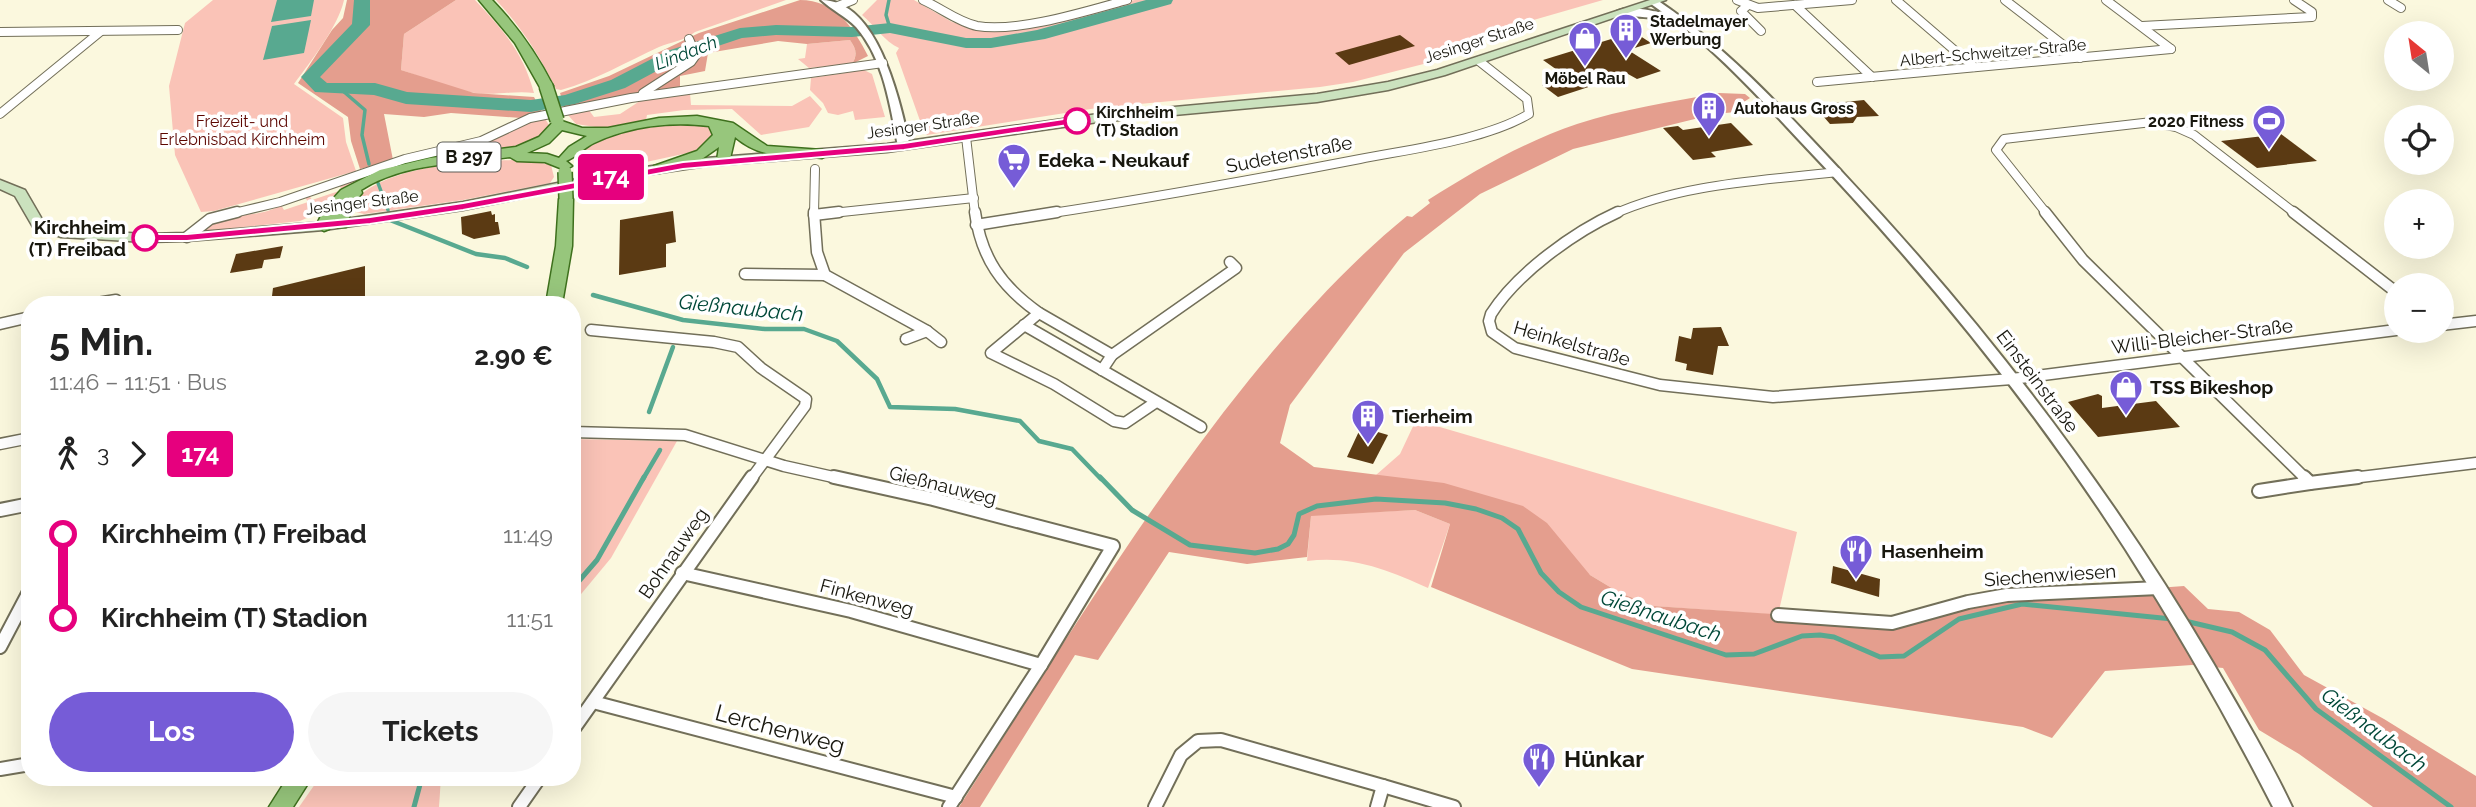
<!DOCTYPE html>
<html lang="de">
<head>
<meta charset="utf-8">
<style>
	:root { --surface:#fff; --page:#f6f6f6; --text:#222; --muted:#767676; --accent:#765cd7 }
	body { margin:0; font-family:Raleway,sans-serif; background:var(--page); color:var(--text); height:100vh; display:flex; flex-direction:column; font-size:26px; white-space:nowrap }
	* { box-sizing:border-box; margin:0 }
	p { font-size:23px; color:var(--muted) }
	.icon { flex:none; width:38px; height:38px; fill:none; stroke:currentColor; stroke-width:2; stroke-linecap:round; stroke-linejoin:round }
	.map { position:relative; flex:1; overflow:hidden }
	.side { position:absolute; left:21px; top:296px; width:560px; height:490px; display:flex; flex-direction:column; background:var(--surface); border-radius:28px; box-shadow:0 7px 28px #0002 }
	.side>* { flex:none }
	.badge { padding:0 14px; border-radius:5px; font-size:24px; line-height:46px }
	.needle { width:46px; rotate:330deg }
	.controls { position:absolute; left:2384px; top:21px; display:grid; gap:14px }
	.controls a { display:grid; place-items:center; width:70px; height:70px; border-radius:50%; background:var(--surface); box-shadow:0 7px 28px #0002; font-size:35px }
	.map>.badge { position:absolute; translate:-50% -50%; box-shadow:0 0 0 4px #fff }
	.legs { display:flex; align-items:center; gap:10px; height:77px; padding:0 28px; font-size:23px }
	.legs p { margin-inline-start:auto }
	.head { display:flex; align-items:center; justify-content:space-between; height:119px; padding:0 28px }
	h1 { font-size:38px; font-weight:700; line-height:52px }
	.cta { display:flex; gap:14px; margin-top:auto; padding:14px 28px }
	.cta a { flex:1; height:80px; border-radius:42px; background:var(--accent); color:#fff; font-size:28px; font-weight:700; line-height:80px; text-align:center }
	.cta a+a { background:var(--page); color:var(--text) }
	ul { padding:0 28px; list-style:none }
	li { display:flex; align-items:center; gap:24px; height:84px; font-size:26px }
	li i { display:grid; place-items:center; width:10px; height:100%; margin:0 9px; background:currentColor }
	li i::after { content:''; width:18px; height:18px; margin:-9px; border:5px solid; border-radius:50%; background:var(--surface) }
	li p { margin-inline-start:auto }
	li:first-child i { background:linear-gradient(#0000 50%,currentColor 0) }
	li:last-child i { background:linear-gradient(currentColor 50%,#0000 0) }
	.map>svg:first-child { display:block }
	.green { fill:#fac3b7 }
	.forest { fill:#e49e8e }
	.water { fill:#58a990 }
	.lines { fill:none; stroke-linecap:round; stroke-linejoin:round }
	.stream-far2 { stroke:#58a990; stroke-width:3.5 }
	.stream-far1 { stroke:#58a990; stroke-width:4.5 }
	.stream { stroke:#58a990; stroke-width:5 }
	.river { fill:#58a990; fill-rule:evenodd }
	.building { fill:#5b3a13 }
	.minor-far2-casing { stroke:#726f59; stroke-width:10 }
	.minor-far1-casing { stroke:#726f59; stroke-width:13 }
	.minor-casing { stroke:#726f59; stroke-width:16 }
	.tertiary-casing { stroke:#726f59; stroke-width:4 }
	.secondary-casing { stroke:#726f59; stroke-width:3 }
	.primary-casing { stroke:#3e701d; stroke-width:3 }
	.minor-far2 { stroke:#fff; stroke-width:8 }
	.minor-far1 { stroke:#fff; stroke-width:10 }
	.minor { stroke:#fff; stroke-width:12 }
	.tertiary { fill:#fff; fill-rule:evenodd }
	.secondary { fill:#cbe2be; fill-rule:evenodd }
	.primary { fill:#97c67c; fill-rule:evenodd }
	.primary-bridge-casing { stroke:#3e701d; stroke-width:16; stroke-linecap:butt }
	.primary-bridge { stroke:#97c67c; stroke-width:13 }
	.line-1 { fill:#e6007e; stroke:#fff; stroke-width:2 }
	.stop-1-dot { fill:#fff; stroke:#e6007e; stroke-width:3.5 }
	.labels { text-anchor:middle; stroke-width:7; stroke-linejoin:round; paint-order:stroke }
	.far-poi-label { font-size:16px; font-weight:bold; fill:#18170e; stroke:#fff; text-anchor:start }
	.far-street-label { font-size:16px; fill:#18170e; stroke:#fff }
	.far-stop-label { font-size:16px; font-weight:bold; fill:#18170e; stroke:#fff; text-anchor:start }
	.far-park-label { font-size:16px; fill:#5c0600; stroke:#fff }
	.far-water-label { font-size:18px; font-style:italic; fill:#004838; stroke:#fff }
	.shield { fill:#fff; stroke:#5d5d56; stroke-width:2 }
	.shield-label { font-size:18px; font-weight:bold; fill:#18170e }
	.street-label { font-size:19px; fill:#18170e; stroke:#fff }
	.poi-label { font-size:19px; font-weight:bold; fill:#18170e; stroke:#fff; text-anchor:start }
	.stop-label { font-size:19px; font-weight:bold; fill:#18170e; stroke:#fff; text-anchor:end }
	.water-label { font-size:21px; font-style:italic; fill:#004838; stroke:#fff }
	.near-street-label { font-size:23px; fill:#18170e; stroke:#fff }
	.near-poi-label { font-size:23px; font-weight:bold; fill:#18170e; stroke:#fff; text-anchor:start }
</style>
</head>
<body>
<div class="map">
<svg width="2476" height="807" viewBox="0 0 2476 807">
	<rect width="100%" height="100%" fill="#fbf8de"/>
	<g class="green">
		<path d="M213,0h131c-6,27 -33,61 -50,84l49,34 3,24 10,29 -142,40 -13,1 -26,-57 -6,-69 16,-63z"/>
		<path d="M456,0h19c29,31 48,52 59,93 -20,-3 -38,3 -59,0 -25,-4 -50,-15 -74,-23l3,-36z"/>
		<path d="M496,0h290l-91,32c-11,9 -24,10 -36,15 -33,15 -63,33 -98,43l-5,-1c-17,-34 -34,-61 -60,-89z"/>
		<path d="M877,0h37l38,22 31,9 152,-31h468l-156,45 4,12 -98,25 -33,5 -223,21 -170,27 -3,-3 -28,-79 3,-5c-14,-6 -25,-23 -37,-33z"/>
		<path d="M850,40c6,9 8,14 2,24l-43,4 -11,-9 7,-1 2,-14z"/>
		<path d="M864,70l8,4 13,43 -30,3 -2,-9 -15,4 -10,-2 -5,-10 -13,-13 1,-12z"/>
		<path d="M690,93l1,12 101,1 18,-10 12,13 -13,18 -48,8 -29,-26 -48,1 -37,5 -1,5 -44,8 -26,-4 -9,-10 21,-5 6,8 26,-3 23,-15z"/>
		<path d="M544,117l5,8 -5,10 -16,10 -129,22 -64,29 -14,16 -21,9 -93,10 -4,-3c20,-16 57,-9 78,-23l3,5 24,-8 -3,-5 4,-2 3,5 30,-10 -3,-5 70,-25 83,-20 21,-13z"/>
		<path d="M690,124l21,4 4,9 -18,14 -111,24 -11,-10c-3,-35 91,-39 115,-41z"/>
		<path d="M529,160l22,5 3,12 -4,6 -87,17 -99,14 -12,-3 -2,-5c30,-43 131,-46 179,-46z"/>
		<path d="M1416,420l381,112 -19,83 -124,-9 -34,-13 -30,-18 -214,-100 24,-21z"/>
		<path d="M572,439l105,2 -66,117 -39,47z"/>
		<path d="M1415,510l35,14 -22,64c-39,-18 -77,-33 -121,-27l4,-46z"/>
		<path d="M320,777h121l-2,30h-140z"/>
	</g>
	<g class="forest">
		<path d="M347,0h109l-52,34 -3,36 73,23 60,4 8,15 -21,6 -70,-5 -27,4 -40,-3 9,46 -33,9 -9,-28 -3,-24 -50,-34 34,-53 11,-12z"/>
		<path d="M800,0c35,0 54,28 68,56l-16,8c6,-10 4,-15 -2,-24l-43,4 -29,-3 -70,12 -3,18 -25,5v13l-115,20 -5,-16 49,-17 90,-43z"/>
		<path d="M1719,93l26,1 5,4 -14,9v5l-21,2 -142,35 -93,45 -76,59 -114,152 -10,38 34,24 130,16 79,23 24,17 43,52 30,18 34,13 238,16 76,-20 216,-16 24,23 31,3 31,18 34,45 80,44 92,57v31h-103l-74,-53 -40,-24 -36,-62 -31,-3 -87,6 -53,67 -29,-11 -391,-58 -201,-82 19,-63 -35,-14 -104,6 -4,41 -60,7 -78,-12 -71,108 -23,-5 -95,152h-21c93,-145 182,-293 290,-427 48,-59 99,-116 158,-164l5,1 18,-14 -2,-3c47,-30 96,-58 149,-76 46,-15 94,-22 142,-31z"/>
	</g>
	<g class="water">
		<path d="M277,0h37l-3,16 -40,6z"/>
		<path d="M311,20l-7,33 -41,7 9,-34z"/>
	</g>
	<g class="lines">
		<g class="stream-far2">
			<path d="M889,0l-3,15 4,13"/>
			<path d="M343,91l22,19 -3,25 7,29"/>
			<path d="M378,183l10,27"/>
		</g>
		<g class="stream-far1">
			<path d="M390,220l86,34 29,4 22,9"/>
			<path d="M593,295l90,25 82,9h39l33,12 40,38 13,28 65,2 65,12 19,20 33,8 29,30"/>
			<path d="M649,412l24,-65"/>
			<path d="M643,479l17,-29"/>
		</g>
		<g class="stream">
			<path d="M1100,477l32,33 58,35 65,8 23,-4 10,-5 6,-9 5,-21 18,-8 59,-7 69,4 31,6 26,9 16,11 23,44 18,19 22,15 145,48 28,-1 48,-18 18,-1 14,2 46,20 24,-1 55,-37 63,-15 150,15"/>
			<path d="M572,589l25,-29 47,-83"/>
			<path d="M2185,621l47,11 33,18 51,59 135,98"/>
			<path d="M414,807l8,-30"/>
		</g>
		<path class="river" d="M354,0h16v25l-50,52 7,6h48l32,9 124,8 34,-5 46,-15 56,-29 73,-23 36,-3 76,2 38,-4 76,15h25l46,-8 109,-30h27l-2,4 -126,35 -54,9h-25l-76,-15 -38,4 -76,-2 -34,3 -63,21 -54,29 -50,16 -44,8 -125,-8 -32,-9 -59,-3 -14,-15 51,-53z"/>
	</g>
	<g class="building">
		<path d="M1634,32l17,11 -23,7 33,21 -24,8 -9,-5 -70,23 -16,-12 25,-8 -24,-17z"/>
		<path d="M1400,35l15,11 -66,19 -14,-12z"/>
		<path d="M1864,100l15,16 -22,1 -4,6 -23,1 -14,-16 22,-2 -3,-3z"/>
		<path d="M1731,123l22,22 -42,7 5,5 -23,3 -30,-32 15,-2 5,4z"/>
		<path d="M2281,134l36,27 -60,7 -36,-27z"/>
		<path d="M491,211l1,4 3,-1v8h3l2,12 -26,5 -12,-5 -1,-17z"/>
		<path d="M673,211l3,31 -10,2v23l-47,8 1,-55z"/>
		<path d="M283,246l-3,12 -16,2 -2,8 -32,5 6,-19z"/>
		<path d="M365,266v31l-31,7h-63l2,-16z"/>
		<path d="M1721,327l8,19h-11l-5,29 -27,-5 1,-6 -12,-3 4,-25 12,3 2,-11z"/>
		<path d="M2098,394l4,2v12l54,-7 24,26 -82,10 -30,-35z"/>
		<path d="M1361,427l27,8 -15,29 -26,-7z"/>
		<path d="M1833,566l47,13 -1,18 -48,-14z"/>
	</g>
	<g class="lines">
		<defs>
			<g id="minor-far2">
				<path d="M923,0c18,8 35,22 54,26 40,7 110,-15 150,-26"/>
				<path d="M1737,0l21,8 94,-8"/>
				<path d="M1896,0l78,67"/>
				<path d="M2005,0l75,58"/>
				<path d="M2106,0l65,49"/>
				<path d="M2388,0l13,8"/>
				<path d="M1795,5l77,72"/>
				<path d="M838,6l15,-6"/>
				<path d="M1747,6l-6,5 20,20"/>
				<path d="M2142,26l170,-9v-5l-18,-12"/>
				<path d="M0,32l178,-2"/>
				<path d="M1817,82l354,-33"/>
				<path d="M643,93l48,-31 5,-7 -7,-16"/>
				<path d="M0,114l100,-82"/>
				<path d="M966,137l9,77"/>
				<path d="M230,214l50,-12 125,-43 76,-18 49,-23 101,-20 252,-35"/>
				<path d="M814,214l1,-45"/>
				<path d="M823,214l151,-16"/>
				<path d="M1046,214c105,-16 210,-35 314,-55 51,-10 125,-19 169,-45l-2,-15 -48,-38"/>
				<path d="M1614,214c70,-31 148,-33 223,-42"/>
				<path d="M2047,214l-51,-64 8,-11 148,-17 24,5 18,8 102,79"/>
			</g>
			<g id="minor-far1">
				<path d="M814,212l3,40 8,23 102,56 14,11"/>
				<path d="M975,212c6,46 27,75 64,101l-48,40 63,31 60,37 11,2 31,-21"/>
				<path d="M1618,212c-44,20 -101,61 -127,102l-2,7 3,11 23,16 145,37 113,12 239,-18 384,-49"/>
				<path d="M2045,212l38,48 223,219"/>
				<path d="M2293,212l103,80"/>
				<path d="M814,215l25,-3"/>
				<path d="M976,225l81,-13"/>
				<path d="M187,237l23,-18 27,-7"/>
				<path d="M745,274l80,1"/>
				<path d="M91,304l25,-4 2,4"/>
				<path d="M1039,313l73,42"/>
				<path d="M0,324l30,-7"/>
				<path d="M1024,325l177,102"/>
				<path d="M2441,325l35,-4"/>
				<path d="M591,330l123,12 24,5 23,21 45,31 -1,7 -54,73"/>
				<path d="M906,339l21,-8"/>
				<path d="M1102,370l10,-15 124,-87 -6,-6"/>
				<path d="M572,432l113,3 99,31 58,13"/>
				<path d="M0,444l30,-6"/>
				<path d="M2344,479l132,-16"/>
			</g>
			<g id="minor">
				<path d="M834,477l99,22 180,47 -72,119 -92,142"/>
				<path d="M2304,477l6,6 48,-6"/>
				<path d="M2259,491l51,-8"/>
				<path d="M0,510l30,-6"/>
				<path d="M682,573l169,38 190,54"/>
				<path d="M1778,615l114,8 76,-21 39,-7 152,-7"/>
				<path d="M0,647l30,-57"/>
				<path d="M593,702l363,95"/>
				<path d="M572,731l180,-254"/>
				<path d="M0,769l30,-5"/>
				<path d="M519,807l21,-30"/>
				<path d="M1155,807l26,-52 17,-14 23,-1 162,46"/>
				<path d="M1377,807l6,-21 71,21"/>
			</g>
			<g id="tertiary">
				<path d="M821,0c58,0 79,103 89,146l-2,2 -4,1 -6,-3c-8,-40 -14,-87 -42,-119 -11,-11 -24,-17 -35,-27z"/>
				<path d="M1651,0h6c71,48 128,111 186,173 141,150 266,313 370,490 27,47 56,95 79,144h-19c-45,-88 -94,-174 -147,-257 -95,-148 -206,-283 -327,-410 -30,-32 -60,-65 -93,-94 -9,-7 -19,-18 -29,-23 -16,-8 -50,-4 -61,-11 12,-7 35,-2 49,2l-14,-10z"/>
			</g>
			<path id="secondary" d="M1650,0h16l-221,75 -57,15 -71,12 -219,20 -211,30 -181,14 -94,14 -149,30 -139,20 -137,11 -42,1 -84,-5 -28,-10 -18,-31 -15,-7v-9l25,10 18,31 20,8 82,5 42,-1 137,-11 139,-20 149,-30 94,-14 181,-14 211,-30 219,-20 71,-12 49,-12z"/>
			<g id="primary">
				<path d="M479,0h13c25,26 45,54 61,86l-2,3h-10l-26,-46z"/>
				<path d="M697,116l36,7 34,23 55,4 7,4 -7,4c-35,-4 -58,3 -87,-21l-6,26h-10l-2,-3 2,-13 -20,14 -40,12 -7,-4 2,-3 43,-15 16,-16 -4,-9c-38,-5 -80,0 -115,17 -10,5 -18,14 -28,18l6,5 -7,4 -20,-8 -28,-1 -7,-4c-50,7 -105,5 -149,33l1,3 -9,11 -7,23h-10l-1,-8 -6,10 -5,2 -8,-5 9,-18 16,-18 39,-20 50,-12 86,-11 23,-10 15,-16 5,-1 23,8h26l51,-10zM562,130l25,6 -18,11 -10,11 -12,-4 -20,-1 22,-10z"/>
				<path d="M566,195l7,4 -1,47 -10,58h-16l10,-58 3,-47z"/>
				<path d="M288,777h24l-19,30h-24z"/>
			</g>
		</defs>
		<use href="#minor-far2" class="minor-far2-casing"/>
		<use href="#minor-far1" class="minor-far1-casing"/>
		<use href="#minor" class="minor-casing"/>
		<use href="#tertiary" class="tertiary-casing"/>
		<use href="#secondary" class="secondary-casing"/>
		<use href="#primary" class="primary-casing"/>
		<use href="#minor-far2" class="minor-far2"/>
		<use href="#minor-far1" class="minor-far1"/>
		<use href="#minor" class="minor"/>
		<use href="#tertiary" class="tertiary"/>
		<use href="#secondary" class="secondary"/>
		<use href="#primary" class="primary"/>
		<defs>
			<g id="primary-bridge">
				<path d="M546,86l11,34"/>
				<path d="M565,172l1,27"/>
			</g>
		</defs>
		<use href="#primary-bridge" class="primary-bridge-casing"/>
		<use href="#primary-bridge" class="primary-bridge"/>
	</g>
	<path class="line-1" d="M1077,117l6,4 -2,2 -177,27 -221,19 -220,41 -93,14 -183,17h-42l-6,-3 6,-4h42l183,-17 93,-14 220,-41 221,-19z"/>
	<defs>
		<symbol id="building-pin" viewBox="-11 -11 22 30"><path d="M0 17L-7.5 6A9.5 9.5 0 1 1 7.5 6Z" fill="#765cd7" stroke="#fff"/><path d="M-4-6H4V6H1V3H-1V6H-4ZM-2.5-4.3h1.7v1.8h-1.7ZM.8-4.3h1.7v1.8H.8ZM-2.5-1h1.7V.8h-1.7ZM.8-1h1.7V.8H.8Z" fill="#fff"/></symbol>
		<symbol id="shop-pin" viewBox="-11 -11 22 30"><path d="M0 17L-7.5 6A9.5 9.5 0 1 1 7.5 6Z" fill="#765cd7" stroke="#fff"/><path d="M-5-2.5h2.3a2.7 3.5 0 0 1 5.4 0H5L5.5 6h-11ZM-1.5-2.5h3a1.5 2.3 0 0 0-3 0Z" fill="#fff"/></symbol>
		<symbol id="stadium-pin" viewBox="-11 -11 22 30"><path d="M0 17L-7.5 6A9.5 9.5 0 1 1 7.5 6Z" fill="#765cd7" stroke="#fff"/><path d="M0-5a6.5 5 0 1 0 0 10a6.5 5 0 1 0 0-10ZM-3.5-1.8h7v3.6h-7Z" fill="#fff"/></symbol>
		<symbol id="supermarket-pin" viewBox="-11 -11 22 30"><path d="M0 17L-7.5 6A9.5 9.5 0 1 1 7.5 6Z" fill="#765cd7" stroke="#fff"/><path d="M-6-5.5h2.5l.6 2H6L4.5 2H-2.5L-4.4-4H-6ZM-1.5 3.2a1.3 1.3 0 1 0 .1 0ZM3 3.2a1.3 1.3 0 1 0 .1 0Z" fill="#fff"/></symbol>
		<symbol id="restaurant-pin" viewBox="-11 -11 22 30"><path d="M0 17L-7.5 6A9.5 9.5 0 1 1 7.5 6Z" fill="#765cd7" stroke="#fff"/><path d="M-5-6h1v4h1v-4h1v4h1v-4h1v5L-1.5 .5V6h-2V.5L-5-1ZM5-6V6H3V1.5H1.5Q1.5-4 5-6Z" fill="#fff"/></symbol>
	</defs>
	<g fill-rule="evenodd">
		<use href="#building-pin" x="1607" y="11" width="38" height="52"/>
		<use href="#shop-pin" x="1566" y="19" width="38" height="52"/>
		<use href="#building-pin" x="1690" y="89" width="38" height="52"/>
		<use href="#stadium-pin" x="2250" y="102" width="38" height="52"/>
		<use href="#supermarket-pin" x="995" y="141" width="38" height="52"/>
		<use href="#shop-pin" x="2107" y="368" width="38" height="52"/>
		<use href="#building-pin" x="1349" y="397" width="38" height="52"/>
		<use href="#restaurant-pin" x="1837" y="532" width="38" height="52"/>
		<use href="#restaurant-pin" x="1520" y="740" width="38" height="52"/>
	</g>
	<g class="stop-1-dot">
		<circle cx="1077" cy="121" r="12"/>
		<circle cx="145" cy="238" r="12"/>
	</g>
	<g class="labels">
		<g class="far-poi-label">
			<text x="1650" y="27">Stadelmayer<tspan x="1650" dy="18">Werbung</tspan></text>
			<text x="1585" y="84" text-anchor="middle">Möbel Rau</text>
			<text x="1734" y="114">Autohaus Gross</text>
			<text x="2244" y="127" text-anchor="end">2020 Fitness</text>
		</g>
		<g class="far-street-label">
			<text transform="translate(1479 40) rotate(-18)" y="6">Jesinger Straße</text>
			<text transform="translate(1993 52) rotate(-5)" y="6">Albert-Schweitzer-Straße</text>
			<text transform="translate(923 125) rotate(-8)" y="6">Jesinger Straße</text>
			<text transform="translate(362 202) rotate(-7)" y="6">Jesinger Straße</text>
		</g>
		<g class="far-stop-label">
			<text x="1096" y="118">Kirchheim<tspan x="1096" dy="18">(T) Stadion</tspan></text>
		</g>
		<g class="far-park-label">
			<text x="242" y="127">Freizeit- und<tspan x="242" dy="18">Erlebnisbad Kirchheim</tspan></text>
		</g>
		<g class="far-water-label">
			<text transform="translate(686 53) rotate(-21)" y="6">Lindach</text>
		</g>
		<rect class="shield" x="437.5" y="142.5" width="63" height="29" rx="5"/>
		<g class="shield-label">
			<text x="469" y="163">B 297</text>
		</g>
		<g class="street-label">
			<text transform="translate(1289 154) rotate(-11)" y="7">Sudetenstraße</text>
			<text transform="translate(2202 336) rotate(-7)" y="7">Willi-Bleicher-Straße</text>
			<text transform="translate(1572 343) rotate(16)" y="7">Heinkelstraße</text>
			<text transform="translate(2038 381) rotate(53)" y="7">Einsteinstraße</text>
			<text transform="translate(943 485) rotate(14)" y="7">Gießnauweg</text>
			<text transform="translate(673 553) rotate(-55)" y="7">Bohnauweg</text>
			<text transform="translate(2050 575) rotate(-4)" y="7">Siechenwiesen</text>
			<text transform="translate(867 597) rotate(15)" y="7">Finkenweg</text>
		</g>
		<g class="poi-label">
			<text x="1038" y="167">Edeka - Neukauf</text>
			<text x="2150" y="394">TSS Bikeshop</text>
			<text x="1392" y="423">Tierheim</text>
			<text x="1881" y="558">Hasenheim</text>
		</g>
		<g class="stop-label">
			<text x="126" y="234">Kirchheim<tspan x="126" dy="22">(T) Freibad</tspan></text>
		</g>
		<g class="water-label">
			<text transform="translate(741 308) rotate(6)" y="7">Gießnaubach</text>
			<text transform="translate(1661 616) rotate(18)" y="7">Gießnaubach</text>
			<text transform="translate(2374 730) rotate(37)" y="7">Gießnaubach</text>
		</g>
		<g class="near-street-label">
			<text transform="translate(780 729) rotate(15)" y="8">Lerchenweg</text>
		</g>
		<g class="near-poi-label">
			<text x="1564" y="767">Hünkar</text>
		</g>
	</g>
</svg>
<div class="controls">
<a><svg class="needle" viewBox="-14 -14 28 28"><path d="M0-13l5 13h-10z" fill="#e53935"/><path d="M0 13l5-13h-10z" fill="#767676"/></svg></a>
<a><svg class="icon" aria-label="locate" viewBox="0 0 24 24"><circle cx="12" cy="12" r="6"/><path d="M12 2v4M12 18v4M2 12h4M18 12h4"/></svg></a>
<a>+</a>
<a>−</a>
</div>
<b class="badge" style="left:611px;top:177px;background:#e6007e;color:#fff">174</b>
<section class="side">
<div class="head"><div><h1>5 Min.</h1><p>11:46 – 11:51 · Bus</p></div><b>2.90 €</b></div>
<div class="legs"><svg class="icon" aria-label="walk" viewBox="0 0 24 24"><circle cx="13" cy="4" r="2"/><path d="M13 8l-2 6 4 7M11 14l-3 7M7 12l3-4h3l4 4"/></svg>3<svg class="icon" aria-label="forward" viewBox="0 0 24 24"><path d="M9 5l7 7-7 7"/></svg><b class="badge" style="background:#e6007e;color:#fff">174</b></div>
<ul>
<li><i style="color:#e6007e"></i><b>Kirchheim (T) Freibad</b><p>11:49</p></li>
<li><i style="color:#e6007e"></i><b>Kirchheim (T) Stadion</b><p>11:51</p></li>
</ul>
<div class="cta"><a>Los</a><a>Tickets</a></div>
</section>
</div>
</body>
</html>
